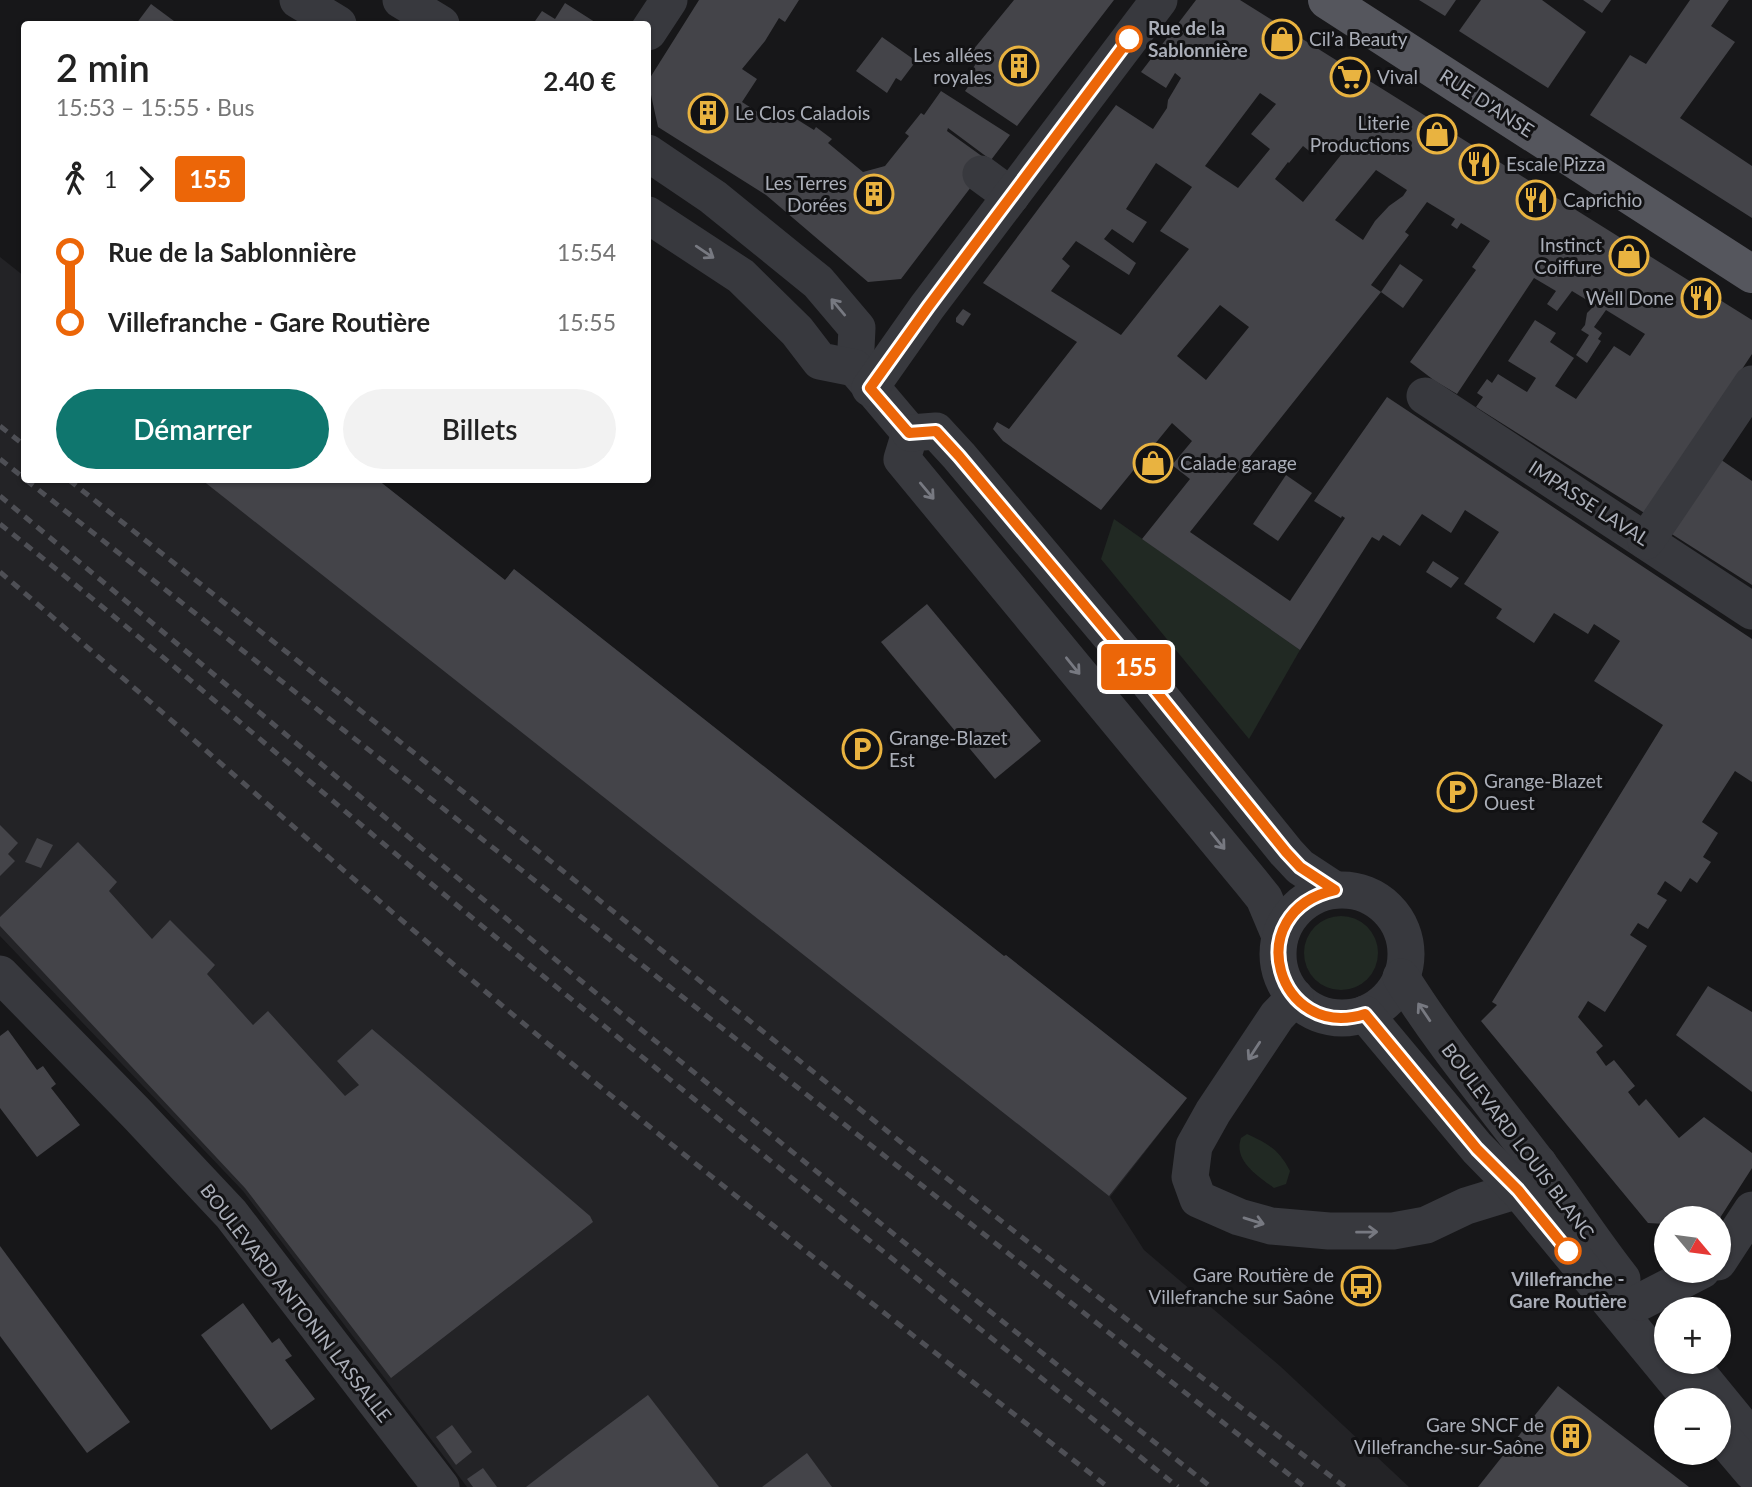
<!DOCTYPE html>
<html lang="fr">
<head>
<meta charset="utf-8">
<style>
	:root { --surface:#fff; --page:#f2f2f2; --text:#222; --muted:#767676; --accent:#0f766e }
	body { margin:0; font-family:Lato,sans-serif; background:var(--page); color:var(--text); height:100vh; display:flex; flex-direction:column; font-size:26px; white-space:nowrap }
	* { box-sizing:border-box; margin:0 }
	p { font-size:23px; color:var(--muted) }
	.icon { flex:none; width:38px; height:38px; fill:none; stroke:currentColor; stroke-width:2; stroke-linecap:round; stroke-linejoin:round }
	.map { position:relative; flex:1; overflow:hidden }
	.details { position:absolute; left:21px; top:21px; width:630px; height:462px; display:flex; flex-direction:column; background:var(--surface); border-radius:7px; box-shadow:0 2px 5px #0004 }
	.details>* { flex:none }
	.badge { padding:0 14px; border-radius:5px; font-size:24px; line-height:46px }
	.needle { width:46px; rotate:119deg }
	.tools { position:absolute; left:1654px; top:1206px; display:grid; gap:14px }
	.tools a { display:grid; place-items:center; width:77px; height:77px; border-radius:50%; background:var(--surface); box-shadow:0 2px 5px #0004; font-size:35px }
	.map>.badge { position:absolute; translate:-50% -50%; box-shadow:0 0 0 4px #fff }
	.legs { display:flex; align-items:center; gap:10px; height:77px; padding:0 35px; font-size:23px }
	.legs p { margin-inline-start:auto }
	.overview { display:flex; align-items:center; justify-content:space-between; height:119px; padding:0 35px }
	h1 { font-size:38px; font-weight:600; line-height:52px }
	.primary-button { display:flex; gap:14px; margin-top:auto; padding:14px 35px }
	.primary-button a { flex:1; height:80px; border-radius:42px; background:var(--accent); color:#fff; font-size:28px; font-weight:600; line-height:80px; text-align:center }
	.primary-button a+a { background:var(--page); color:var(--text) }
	ul { padding:0 35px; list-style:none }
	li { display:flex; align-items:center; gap:24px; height:70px; font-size:26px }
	li i { display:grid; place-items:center; width:10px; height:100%; margin:0 9px; background:currentColor }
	li i::after { content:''; width:18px; height:18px; margin:-9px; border:5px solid; border-radius:50%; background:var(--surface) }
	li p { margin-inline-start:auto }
	li:first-child i { background:linear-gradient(#0000 50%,currentColor 0) }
	li:last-child i { background:linear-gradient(currentColor 50%,#0000 0) }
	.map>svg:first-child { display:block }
	.built { fill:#232326 }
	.green { fill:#212923 }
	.building { fill:#444449; fill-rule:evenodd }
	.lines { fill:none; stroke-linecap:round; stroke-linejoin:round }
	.minor { stroke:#38393e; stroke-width:37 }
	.major { stroke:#55565d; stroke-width:38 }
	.rail { stroke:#4e4f55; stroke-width:5; stroke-dasharray:9 7; stroke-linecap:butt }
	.oneway { stroke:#777981 }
	.line-1-casing { stroke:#fff; stroke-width:16 }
	.line-1 { stroke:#ec6608; stroke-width:10 }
	.stop-1-dot { fill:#fff; stroke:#ec6608; stroke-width:3.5 }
	.labels { text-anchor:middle; stroke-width:6; stroke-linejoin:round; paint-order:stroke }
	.stop-label { font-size:19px; font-weight:bold; fill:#aaaeb8; stroke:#121214; text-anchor:start }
	.poi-label { font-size:19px; fill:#aaaeb8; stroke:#121214; text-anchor:start }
	.street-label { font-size:19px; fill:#aaaeb8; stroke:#121214 }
</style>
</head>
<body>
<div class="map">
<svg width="1752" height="1487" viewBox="0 0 1752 1487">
	<rect width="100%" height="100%" fill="#171719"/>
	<path class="built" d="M0,257l24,19v204h354l127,100 9,-11 490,387 2,-1 181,143 -77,99 34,53 136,116 129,121h-942l-224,-296 -243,-255z"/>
	<g class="green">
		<path d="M1114,519l186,131 -51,89 -148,-180z"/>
		<circle cx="1341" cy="953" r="37"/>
		<path d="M1247,1134c22,10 32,16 43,37l-4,13 -12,4c-16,-12 -41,-27 -33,-50z"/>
	</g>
	<g class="building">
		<path d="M699,0h100l-14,22 -6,-4 -14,23 -23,28 15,10 -15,23 28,18 7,-13 37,23 2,-3 16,12 -4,4 35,29 22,-6 24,-30 -4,-3 16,-20 3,2 17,-24 69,44 -19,25 -43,-32 -1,3 43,31 -89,117 -33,3 -102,-87 -108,-68 -10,-46z"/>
		<path d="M1014,0h100l-97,126 -52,-35 12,-17 -6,-3 6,-9 -9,-6z"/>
		<path d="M1196,0h44l512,320v34l-106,160 -170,-107 7,-10 -6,-4 10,-14 5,4 6,-9 29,18 9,-14 -28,-17 27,-41 21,13 -6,9 24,16 -19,28 21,13 38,-53 16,10 15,-22 -39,-24 -12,17 8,6 -4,6 3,2 -14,22 -11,-8 13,-20 -8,-5 4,-5 2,-12 8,-8 -23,-14 -15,20 -10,-7 9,-13 -22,-13 -77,116 -22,-13 -25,-19 66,-92 -4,-3 18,-26 -29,-18 -4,6 -6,-4 4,-6 -28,-17 -22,30 4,3 -38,50 10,7 -191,240 100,69 55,-83 -3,-2 -1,2 -27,-17 73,-104 365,242v143l-17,-11 -33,51 16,11 -15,24 8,5 -14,21 -7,-5 -9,14 -16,-11 -8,13 10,6 -19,29 -10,-6 -8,12 17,11 -42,66 -17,-11 -10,16 25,29 -7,6 10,14 8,-6 21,26 -7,6 11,14 7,-7 33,39 25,-21 48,36v15l-34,53v-3h-52v6l-18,-1 -167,-202 16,-16 -5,-3 171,-277 -69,-44 26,-40 -26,-17 -6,10 -34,-21 -20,30 -38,-25 6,-9 -38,-25 35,-52 -34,-22 -14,23 -29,-19 -22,32 -17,-11 -4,6 -7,-4 -72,113 -158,-111 48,-60 -18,-14 20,-24 -20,-18 -71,87 -98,-69 -10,-12 4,-7 12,7 68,-87 -94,-59 133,-178 37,24 14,-21 1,-8 13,-22 -6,-5 -9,15 -25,-16zM1260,93l16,11 -25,30 19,15 -32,39 -33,-22zM1328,139l17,11 -42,52 -28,-23 13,-17 1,1 14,-17 10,8 6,-7 1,2zM1156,163l36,24 -32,44 29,18 -68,86 -70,-44 19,-25 -8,-7 14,-18 53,34 7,-12 -32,-24 8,-10 21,14 14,-21 -21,-13zM1376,170l31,20 -4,6 -14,10 -14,15 -12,19 -28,-20zM1220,305l29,22 -43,53 -29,-24z"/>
		<path d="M1419,0h37l-11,16z"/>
		<path d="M1481,0h61l44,32 -38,56 -89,-57z"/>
		<path d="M1583,0h28l-9,13z"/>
		<path d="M1690,0h39l-18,26 24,16 -55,76 72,48v52l-162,-103 40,-60 16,9z"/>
		<path d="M565,3l33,21h-65l9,-13 13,8z"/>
		<path d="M151,4l27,20h-42z"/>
		<path d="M882,37l34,24 -15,20 -5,-3 -9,15 -31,-22z"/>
		<path d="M1400,264l23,16 -20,28 -22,-16z"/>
		<path d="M963,309l8,5 -8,12 -7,-4v-4z"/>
		<path d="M1717,457l35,24v104l-85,-54z"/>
		<path d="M1286,475l26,18 -34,48 -25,-17z"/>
		<path d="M202,480h176l127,100 9,-11 490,387 2,-1 181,143 -78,98z"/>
		<path d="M1433,561l26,17 -8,10 -25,-16z"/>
		<path d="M927,604l114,137 -46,38 -114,-137z"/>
		<path d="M0,825l18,18 -10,11 7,7 -15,15z"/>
		<path d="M37,838l16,7 -12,23 -16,-6z"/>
		<path d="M78,842l39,40 -8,9 43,48 18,-19 45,45 -8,9 46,51 15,-14 77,85 14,-11 -22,-24 35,-32 218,187 3,6 -202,156 -146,-190 -245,-262v-9z"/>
		<path d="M1708,986l44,26v80l-76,-57z"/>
		<path d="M8,1030l29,40 6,-4 13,18 -5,4 29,37 -43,32 -37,-49v-72z"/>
		<path d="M0,1246l130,176 -43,31 -87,-117z"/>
		<path d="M243,1303l29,40 7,-5 13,18 -7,4 30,39 -44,31 -70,-95z"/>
		<path d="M1558,1386l131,101h-211z"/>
		<path d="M648,1395l71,92h-193l43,-33z"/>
		<path d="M452,1425l20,27 -16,13 -20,-28z"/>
		<path d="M807,1453l25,34h-70z"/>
		<path d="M483,1468l14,19h-24l-6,-8z"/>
	</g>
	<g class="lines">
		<g class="minor">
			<path d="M298,0l40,24"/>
			<path d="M401,0l40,24"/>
			<path d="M648,32l21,-32"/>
			<path d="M648,153l65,44 105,85 39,46 -2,40 55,65"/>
			<path d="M981,174l30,22"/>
			<path d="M648,215l93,61 56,55 23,30 35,7"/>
			<path d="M870,388l57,-81 232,-307"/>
			<path d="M1425,396l327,215"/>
			<path d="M910,433l-8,26 350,424 12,15 16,38"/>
			<path d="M910,433l26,-2 23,25 179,213 148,183 14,15 35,23"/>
			<path d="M1646,541l106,-157"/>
			<circle cx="1342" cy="954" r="64"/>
			<path d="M0,974l136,139 95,101 210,273"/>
			<path d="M1401,977c41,66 90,124 136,185 29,38 55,79 85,117"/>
			<path d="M1295,997l-18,19 -64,96 -19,34 -4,31 8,22 41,18 32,9 58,5h64l33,-6 40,-19 52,-16 21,-26"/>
			<path d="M1365,1014l112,134 41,42 173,210"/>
			<path d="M1718,1262l34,-52"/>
			<path d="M1640,1302l62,-32"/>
			<path d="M1689,1362l63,77"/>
			<path d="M1718,1432l34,40"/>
		</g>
		<path class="major" d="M1327,0l425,274"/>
		<g class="rail">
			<path d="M0,426l24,19"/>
			<path d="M0,459l24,19"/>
			<path d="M26,480l1279,1007"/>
			<path d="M69,480l459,363 384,308 250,196 183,140"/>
			<path d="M0,496l580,484 378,306 253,201"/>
			<path d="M0,524c160,127 313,262 470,392 234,193 471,382 708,571"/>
			<path d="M0,572c201,172 398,350 603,517 166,135 336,267 505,398"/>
		</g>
	</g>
	<defs><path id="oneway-shaft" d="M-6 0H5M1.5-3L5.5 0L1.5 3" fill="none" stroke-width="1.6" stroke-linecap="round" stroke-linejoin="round" transform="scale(1.75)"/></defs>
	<g class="oneway">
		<use href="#oneway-shaft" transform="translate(705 252) rotate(34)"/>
		<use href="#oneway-shaft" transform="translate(838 307) rotate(-130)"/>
		<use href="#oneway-shaft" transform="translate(927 491) rotate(50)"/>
		<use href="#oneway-shaft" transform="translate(1073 666) rotate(51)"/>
		<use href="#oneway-shaft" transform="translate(1218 841) rotate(51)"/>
		<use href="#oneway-shaft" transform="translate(1424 1012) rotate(-124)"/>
		<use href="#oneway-shaft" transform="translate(1254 1051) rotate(123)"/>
		<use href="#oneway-shaft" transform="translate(1254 1221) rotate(17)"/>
		<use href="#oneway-shaft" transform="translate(1367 1232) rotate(-1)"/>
	</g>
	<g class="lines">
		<defs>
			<path id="line-1" d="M1129,39l-201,268 -58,81 39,45 27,-2 23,25 179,213 148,183 14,15 35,23c-97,22 -57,152 30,124l112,135 41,41 50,61"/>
		</defs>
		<use href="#line-1" class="line-1-casing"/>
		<use href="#line-1" class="line-1"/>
	</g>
	<defs>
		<symbol id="shop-ring" viewBox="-11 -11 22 22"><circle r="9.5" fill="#121214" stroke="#e9b340" stroke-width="1.5"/><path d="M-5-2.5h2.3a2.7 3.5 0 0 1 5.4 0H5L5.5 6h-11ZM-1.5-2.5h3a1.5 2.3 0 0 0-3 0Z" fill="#e9b340"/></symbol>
		<symbol id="building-ring" viewBox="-11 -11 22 22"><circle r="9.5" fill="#121214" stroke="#e9b340" stroke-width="1.5"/><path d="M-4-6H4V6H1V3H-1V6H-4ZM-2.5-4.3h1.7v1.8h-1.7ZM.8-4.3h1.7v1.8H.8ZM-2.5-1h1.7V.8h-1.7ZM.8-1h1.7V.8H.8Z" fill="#e9b340"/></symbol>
		<symbol id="supermarket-ring" viewBox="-11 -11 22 22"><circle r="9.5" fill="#121214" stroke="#e9b340" stroke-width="1.5"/><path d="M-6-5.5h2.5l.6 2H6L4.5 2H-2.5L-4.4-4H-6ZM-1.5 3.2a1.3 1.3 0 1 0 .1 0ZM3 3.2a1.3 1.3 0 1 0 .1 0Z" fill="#e9b340"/></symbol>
		<symbol id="restaurant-ring" viewBox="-11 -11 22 22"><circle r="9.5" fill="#121214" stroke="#e9b340" stroke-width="1.5"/><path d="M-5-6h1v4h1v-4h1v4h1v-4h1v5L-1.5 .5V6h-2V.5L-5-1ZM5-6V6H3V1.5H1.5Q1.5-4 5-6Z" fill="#e9b340"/></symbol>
		<symbol id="parking-ring" viewBox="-11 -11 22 22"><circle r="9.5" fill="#121214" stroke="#e9b340" stroke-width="1.5"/><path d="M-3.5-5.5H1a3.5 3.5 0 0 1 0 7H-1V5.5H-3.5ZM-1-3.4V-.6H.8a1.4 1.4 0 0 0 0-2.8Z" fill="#e9b340"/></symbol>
		<symbol id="bus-ring" viewBox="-11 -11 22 22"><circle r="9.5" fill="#121214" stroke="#e9b340" stroke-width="1.5"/><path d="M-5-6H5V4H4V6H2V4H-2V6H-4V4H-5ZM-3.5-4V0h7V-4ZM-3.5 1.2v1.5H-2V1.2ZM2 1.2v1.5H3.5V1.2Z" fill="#e9b340"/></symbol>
	</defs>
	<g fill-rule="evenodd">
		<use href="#shop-ring" x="1260" y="17" width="44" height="44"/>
		<use href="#building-ring" x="997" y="44" width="44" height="44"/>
		<use href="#supermarket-ring" x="1328" y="55" width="44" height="44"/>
		<use href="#building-ring" x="686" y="91" width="44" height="44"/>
		<use href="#shop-ring" x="1415" y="112" width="44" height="44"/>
		<use href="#restaurant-ring" x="1457" y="142" width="44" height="44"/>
		<use href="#building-ring" x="852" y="172" width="44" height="44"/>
		<use href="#restaurant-ring" x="1514" y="178" width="44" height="44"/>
		<use href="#shop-ring" x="1607" y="234" width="44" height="44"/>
		<use href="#restaurant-ring" x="1679" y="276" width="44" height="44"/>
		<use href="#shop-ring" x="1131" y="441" width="44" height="44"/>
		<use href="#parking-ring" x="840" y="727" width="44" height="44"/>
		<use href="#parking-ring" x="1435" y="770" width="44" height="44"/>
		<use href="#bus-ring" x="1339" y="1264" width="44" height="44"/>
		<use href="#building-ring" x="1549" y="1414" width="44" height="44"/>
	</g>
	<g class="stop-1-dot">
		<circle cx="1129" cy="39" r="12"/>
		<circle cx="1568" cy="1251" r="12"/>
	</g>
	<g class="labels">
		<g class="stop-label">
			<text x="1148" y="35">Rue de la<tspan x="1148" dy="22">Sablonnière</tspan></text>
			<text x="1568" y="1286" text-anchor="middle">Villefranche -<tspan x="1568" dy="22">Gare Routière</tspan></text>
		</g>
		<g class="poi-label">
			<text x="1309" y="46">Cil’a Beauty</text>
			<text x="992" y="62" text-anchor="end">Les allées<tspan x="992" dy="22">royales</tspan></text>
			<text x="1377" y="84">Vival</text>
			<text x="735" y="120">Le Clos Caladois</text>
			<text x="1410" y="130" text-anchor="end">Literie<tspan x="1410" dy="22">Productions</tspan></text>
			<text x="1506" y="171">Escale Pizza</text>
			<text x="847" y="190" text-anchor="end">Les Terres<tspan x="847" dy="22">Dorées</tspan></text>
			<text x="1563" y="207">Caprichio</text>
			<text x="1602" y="252" text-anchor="end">Instinct<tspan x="1602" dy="22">Coiffure</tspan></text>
			<text x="1674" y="305" text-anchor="end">Well Done</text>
			<text x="1180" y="470">Calade garage</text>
			<text x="889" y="745">Grange-Blazet<tspan x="889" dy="22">Est</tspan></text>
			<text x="1484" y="788">Grange-Blazet<tspan x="1484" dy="22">Ouest</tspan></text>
			<text x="1334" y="1282" text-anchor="end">Gare Routière de<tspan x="1334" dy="22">Villefranche sur Saône</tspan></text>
			<text x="1544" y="1432" text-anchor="end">Gare SNCF de<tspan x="1544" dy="22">Villefranche-sur-Saône</tspan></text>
		</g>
		<g class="street-label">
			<text transform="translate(1487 103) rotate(33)" y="7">RUE D'ANSE</text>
			<text transform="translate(1589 503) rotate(33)" y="7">IMPASSE LAVAL</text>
			<text transform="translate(1518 1141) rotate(53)" y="7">BOULEVARD LOUIS BLANC</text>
			<text transform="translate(296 1303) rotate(52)" y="7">BOULEVARD ANTONIN LASSALLE</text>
		</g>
	</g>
</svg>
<div class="tools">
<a><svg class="needle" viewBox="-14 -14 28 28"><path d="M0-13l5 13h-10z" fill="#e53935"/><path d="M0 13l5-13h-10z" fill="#767676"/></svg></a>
<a>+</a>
<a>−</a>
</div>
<b class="badge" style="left:1136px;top:667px;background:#ec6608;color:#fff">155</b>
<section class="details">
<div class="overview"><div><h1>2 min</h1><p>15:53 – 15:55 · Bus</p></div><b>2.40 €</b></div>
<div class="legs"><svg class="icon" aria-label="walk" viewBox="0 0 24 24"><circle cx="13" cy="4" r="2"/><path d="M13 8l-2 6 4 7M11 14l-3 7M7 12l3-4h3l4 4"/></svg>1<svg class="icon" aria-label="forward" viewBox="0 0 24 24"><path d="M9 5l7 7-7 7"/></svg><b class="badge" style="background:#ec6608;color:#fff">155</b></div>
<ul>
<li><i style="color:#ec6608"></i><b>Rue de la Sablonnière</b><p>15:54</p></li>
<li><i style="color:#ec6608"></i><b>Villefranche - Gare Routière</b><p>15:55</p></li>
</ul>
<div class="primary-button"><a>Démarrer</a><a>Billets</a></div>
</section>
</div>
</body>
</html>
